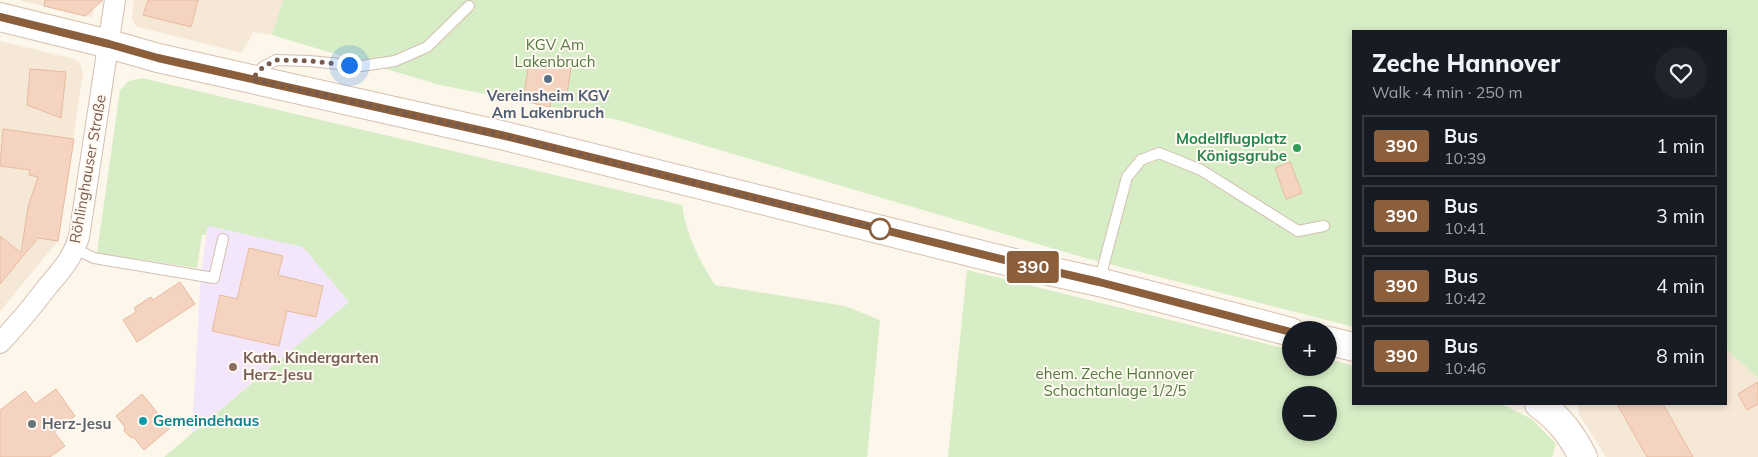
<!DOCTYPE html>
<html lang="en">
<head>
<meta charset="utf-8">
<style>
	:root { --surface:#171b24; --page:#20242c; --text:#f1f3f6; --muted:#9ea1a6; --line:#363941 }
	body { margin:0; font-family:Mulish,sans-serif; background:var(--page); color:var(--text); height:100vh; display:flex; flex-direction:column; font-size:19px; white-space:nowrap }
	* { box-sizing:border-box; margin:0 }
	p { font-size:16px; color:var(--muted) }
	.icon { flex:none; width:28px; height:28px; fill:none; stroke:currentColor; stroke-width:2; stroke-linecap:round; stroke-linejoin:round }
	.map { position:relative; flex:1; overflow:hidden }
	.side { position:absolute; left:1352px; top:30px; width:375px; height:375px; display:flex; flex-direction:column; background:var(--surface); border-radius:0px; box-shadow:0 2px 8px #0003 }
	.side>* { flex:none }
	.badge { padding:0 10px; border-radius:4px; font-size:18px; line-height:32px }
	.controls { position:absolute; left:1282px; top:321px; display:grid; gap:10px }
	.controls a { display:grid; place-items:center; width:55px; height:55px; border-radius:50%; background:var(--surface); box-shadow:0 2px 8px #0003; font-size:25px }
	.you { position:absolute; width:25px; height:25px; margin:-12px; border:4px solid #fff; border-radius:50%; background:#1a73e8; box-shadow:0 0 0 8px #1a73e833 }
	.map>.badge { position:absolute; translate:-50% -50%; box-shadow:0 0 0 2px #fff }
	.round { display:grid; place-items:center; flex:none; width:52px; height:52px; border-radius:26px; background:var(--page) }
	.head { display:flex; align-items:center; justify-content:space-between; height:85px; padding:0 20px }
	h1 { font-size:24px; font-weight:800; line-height:38px }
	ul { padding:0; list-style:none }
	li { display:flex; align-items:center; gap:15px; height:62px; margin:0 10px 8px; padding:0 10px; border:2px solid var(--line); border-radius:0px }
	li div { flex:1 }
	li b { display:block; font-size:19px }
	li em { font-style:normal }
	li .badge { min-width:55px; font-weight:700; text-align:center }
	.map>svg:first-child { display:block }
	.residential { fill:#f6e8d7 }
	.education { fill:#f3e6fa }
	.green { fill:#d6edc6; fill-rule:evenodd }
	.building { fill:#f4d4c0; stroke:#e8ba9f }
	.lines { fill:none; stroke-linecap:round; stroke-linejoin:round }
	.lane-casing { stroke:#d4bfb1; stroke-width:12 }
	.street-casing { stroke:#d4bfb1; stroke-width:22 }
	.secondary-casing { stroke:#d7bfad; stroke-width:30 }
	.lane { stroke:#fff; stroke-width:10 }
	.street { stroke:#fff; stroke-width:20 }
	.secondary { stroke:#fff; stroke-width:28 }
	.line-casing { stroke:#fff; stroke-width:11 }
	.line { stroke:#8b5e3c; stroke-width:8 }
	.walk { stroke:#7a5b4b; stroke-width:5; stroke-dasharray:0 9 }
	.service-dot { fill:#5c6f8a; stroke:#fff9f1; stroke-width:2 }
	.leisure-dot { fill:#2e9e5b; stroke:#fff9f1; stroke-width:2 }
	.stop-dot { fill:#fff; stroke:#8b5e3c; stroke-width:2.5 }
	.education-dot { fill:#8d6e63; stroke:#fff9f1; stroke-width:2 }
	.culture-dot { fill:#0f9aa8; stroke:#fff9f1; stroke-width:2 }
	.worship-dot { fill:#6b7280; stroke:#fff9f1; stroke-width:2 }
	.labels { text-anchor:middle; stroke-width:4; stroke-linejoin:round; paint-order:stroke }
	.park-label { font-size:15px; fill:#517a3f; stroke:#fff9f1 }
	.service-label { font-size:15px; font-weight:bold; fill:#4e5e75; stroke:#fff9f1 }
	.leisure-label { font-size:15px; font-weight:bold; fill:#27864d; stroke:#fff9f1; text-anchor:end }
	.street-label { font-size:15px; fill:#7a5b4b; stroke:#fff9f1 }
	.education-label { font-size:15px; font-weight:bold; fill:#785e54; stroke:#fff9f1; text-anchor:start }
	.culture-label { font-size:15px; font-weight:bold; fill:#0d838f; stroke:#fff9f1; text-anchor:start }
	.worship-label { font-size:15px; font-weight:bold; fill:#5b616d; stroke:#fff9f1; text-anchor:start }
</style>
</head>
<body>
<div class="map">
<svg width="1758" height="457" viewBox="0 0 1758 457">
	<rect width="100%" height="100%" fill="#fdf6ea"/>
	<g class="residential">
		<path d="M18,0h77l-3,17z"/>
		<path d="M134,0h149l-11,35 -19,-3 -11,21 -104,-26 -4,-4 -2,-6z"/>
		<path d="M0,41l74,18 6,4 3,10 -25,168 -58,70z"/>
		<path d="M1726,349l32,29v79h-152l-27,-43 -1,-10h148z"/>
	</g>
	<path class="education" d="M208,226l96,21 45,55 -157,131 9,-160z"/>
	<g class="green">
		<path d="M283,0h1475v378l-32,-29v-318h-372v296l-272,-70 -464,-137 -178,-35 -168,-50z"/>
		<path d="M142,78l540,127c4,29 17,55 33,80l130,21 35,14 -13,137h-703l185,-155 -46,-55 -95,-21 -2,9h-4l-5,33 -100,-15 23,-163 9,-9z"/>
		<path d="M967,270l324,80v18h38v-9l25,7v38h147l31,15 24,25 -4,13h-604zM1291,395h38v37h-38z"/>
	</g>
	<g class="building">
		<path d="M45,0h58l-18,16 -41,-10z"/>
		<path d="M148,0h50l-7,27 -48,-12z"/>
		<path d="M529,61l42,7 -4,26 -14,-3 -3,16 -27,-6z"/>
		<path d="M30,69l36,3 -5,46 -34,-13z"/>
		<path d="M3,129l71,10 -16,102 -20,-3 -38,46v-48l21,17 7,-46 10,-30 -9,-2 1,-5 -30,-4z"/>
		<path d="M1290,162l12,31 -16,6 -11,-31z"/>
		<path d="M249,248l34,8 -5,19 45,11 -7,31 -29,-6 -8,35 -67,-15 8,-36 17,4z"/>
		<path d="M180,282l15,22 -58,38 -14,-22 13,-8 -2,-4 17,-11 2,3z"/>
		<path d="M1758,382v22l-11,6 -9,-16z"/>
		<path d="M56,389l19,27 -21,16 11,14 -15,11h-50v-47l25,-19 10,13z"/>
		<path d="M142,394l28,34 -26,22 -10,-12 -4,-1 -6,-6 1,-4 -9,-11z"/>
		<path d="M1617,404h46l30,53h-46z"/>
	</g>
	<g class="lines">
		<defs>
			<g id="lane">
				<path d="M254,76l9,-9 13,-7 33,1 53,5 33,-5 32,-14 42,-41"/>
				<path d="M75,249l19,9 120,20 9,-39"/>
				<path d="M1099,282l28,-105 14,-17 18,-7 42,17 97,61 26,-5"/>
			</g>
			<path id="street" d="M0,343c17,-18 33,-37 48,-57 13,-15 25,-29 31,-49l36,-237"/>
			<g id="secondary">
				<path d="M0,17l109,27 49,14 343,77 517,129 81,18 192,50"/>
				<path d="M1329,341l25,6"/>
				<path d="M1539,404c21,15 32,30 44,53"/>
			</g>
		</defs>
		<use href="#lane" class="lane-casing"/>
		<use href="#street" class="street-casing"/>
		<use href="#secondary" class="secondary-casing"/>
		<use href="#lane" class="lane"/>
		<use href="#street" class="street"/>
		<use href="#secondary" class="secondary"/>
	</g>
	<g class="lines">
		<defs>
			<path id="line" d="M0,17l109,27 49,14 343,77 508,126 90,21 192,50"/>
		</defs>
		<use href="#line" class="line-casing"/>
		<use href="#line" class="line"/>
		<path class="walk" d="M349,65l-39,-4 -34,-1 -13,7 -11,12 249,56 379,94"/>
	</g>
	<circle class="service-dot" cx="548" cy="79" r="5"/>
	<circle class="leisure-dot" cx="1297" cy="148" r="5"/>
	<circle class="stop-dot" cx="880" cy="229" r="10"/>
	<circle class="education-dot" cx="233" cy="367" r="5"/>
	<circle class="culture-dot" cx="143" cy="421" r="5"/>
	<circle class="worship-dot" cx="32" cy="424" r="5"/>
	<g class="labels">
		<g class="park-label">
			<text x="555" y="50">KGV Am<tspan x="555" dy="17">Lakenbruch</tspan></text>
			<text x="1115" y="379">ehem. Zeche Hannover<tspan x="1115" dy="17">Schachtanlage 1/2/5</tspan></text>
		</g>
		<g class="service-label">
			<text x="548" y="101">Vereinsheim KGV<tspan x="548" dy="17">Am Lakenbruch</tspan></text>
		</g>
		<g class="leisure-label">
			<text x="1287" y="144">Modellflugplatz<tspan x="1287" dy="17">Königsgrube</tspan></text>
		</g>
		<g class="street-label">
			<text transform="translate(88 169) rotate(-80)" y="5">Röhlinghauser Straße</text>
		</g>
		<g class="education-label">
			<text x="243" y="363">Kath. Kindergarten<tspan x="243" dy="17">Herz-Jesu</tspan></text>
		</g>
		<g class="culture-label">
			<text x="153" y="426">Gemeindehaus</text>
		</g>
		<g class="worship-label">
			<text x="42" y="429">Herz-Jesu</text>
		</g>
	</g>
</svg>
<div class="controls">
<a>+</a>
<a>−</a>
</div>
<div class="you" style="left:349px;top:65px"></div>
<b class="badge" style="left:1033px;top:267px;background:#8b5e3c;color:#fff">390</b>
<section class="side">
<div class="head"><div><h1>Zeche Hannover</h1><p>Walk · 4 min · 250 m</p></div><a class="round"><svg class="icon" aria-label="heart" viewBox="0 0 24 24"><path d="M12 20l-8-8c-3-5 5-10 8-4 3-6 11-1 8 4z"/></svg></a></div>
<ul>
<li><span class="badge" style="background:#8b5e3c;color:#fff">390</span><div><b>Bus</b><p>10:39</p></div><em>1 min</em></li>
<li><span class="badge" style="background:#8b5e3c;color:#fff">390</span><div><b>Bus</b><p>10:41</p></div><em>3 min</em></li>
<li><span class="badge" style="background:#8b5e3c;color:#fff">390</span><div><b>Bus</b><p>10:42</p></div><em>4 min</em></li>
<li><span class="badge" style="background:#8b5e3c;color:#fff">390</span><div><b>Bus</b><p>10:46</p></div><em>8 min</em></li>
</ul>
</section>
</div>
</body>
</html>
